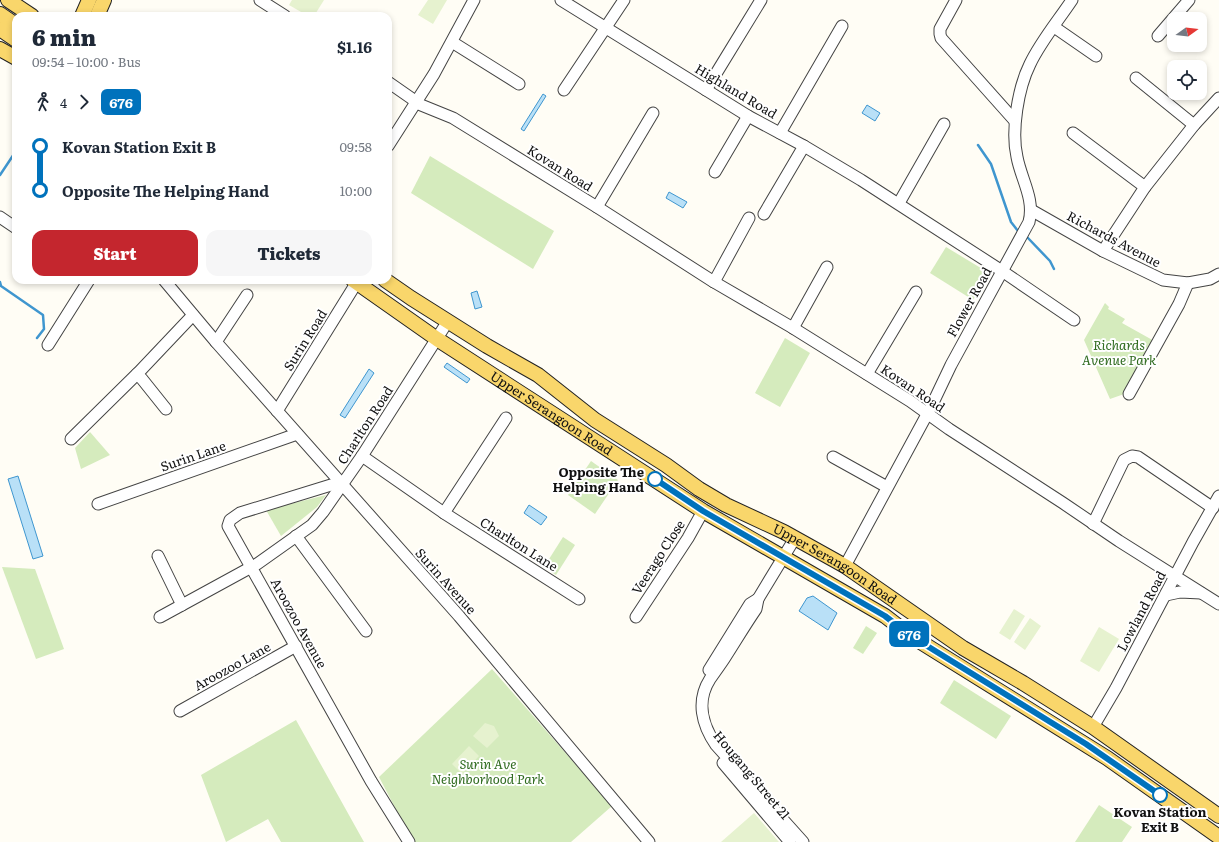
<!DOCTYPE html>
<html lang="en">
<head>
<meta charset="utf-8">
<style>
	:root { --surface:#fff; --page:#f6f6f7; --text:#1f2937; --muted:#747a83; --accent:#c4262e }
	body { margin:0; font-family:Literata,serif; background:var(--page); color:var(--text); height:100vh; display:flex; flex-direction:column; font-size:15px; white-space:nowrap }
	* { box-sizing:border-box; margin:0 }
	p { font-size:13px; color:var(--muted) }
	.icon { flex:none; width:22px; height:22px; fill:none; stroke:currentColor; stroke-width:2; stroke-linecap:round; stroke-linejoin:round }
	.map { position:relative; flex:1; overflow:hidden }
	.side { position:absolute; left:12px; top:12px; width:380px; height:272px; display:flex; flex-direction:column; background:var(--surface); border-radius:12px; box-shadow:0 2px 6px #0003 }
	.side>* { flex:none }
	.badge { padding:0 8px; border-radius:6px; font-size:14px; line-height:26px }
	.needle { width:26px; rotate:75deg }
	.tools { position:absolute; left:1167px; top:12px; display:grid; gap:8px }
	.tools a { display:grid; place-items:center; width:40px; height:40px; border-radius:8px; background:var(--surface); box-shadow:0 2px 6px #0003; font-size:20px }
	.map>.badge { position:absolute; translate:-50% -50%; box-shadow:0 0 0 2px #fff }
	.legs { display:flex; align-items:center; gap:6px; height:44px; padding:0 20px; font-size:13px }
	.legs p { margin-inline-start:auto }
	.summary { display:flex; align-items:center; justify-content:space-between; height:68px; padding:0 20px }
	h1 { font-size:22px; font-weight:800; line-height:30px }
	.primary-button { display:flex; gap:8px; margin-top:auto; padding:8px 20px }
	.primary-button a { flex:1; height:46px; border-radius:12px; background:var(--accent); color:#fff; font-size:16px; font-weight:800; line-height:46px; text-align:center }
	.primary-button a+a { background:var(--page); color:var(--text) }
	ul { padding:0 20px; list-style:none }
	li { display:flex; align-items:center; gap:14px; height:44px; font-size:15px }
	li i { display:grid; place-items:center; width:6px; height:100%; margin:0 5px; background:currentColor }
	li i::after { content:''; width:10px; height:10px; margin:-5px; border:3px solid; border-radius:50%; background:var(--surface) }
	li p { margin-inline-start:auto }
	li:first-child i { background:linear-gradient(#0000 50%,currentColor 0) }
	li:last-child i { background:linear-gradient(currentColor 50%,#0000 0) }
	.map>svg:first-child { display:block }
	.green { fill:#d5ebbd }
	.pitch { fill:#e6f2cf }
	.water { fill:#b9e0f7; stroke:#3f96cf }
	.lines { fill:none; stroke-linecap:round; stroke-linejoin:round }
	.stream { stroke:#3f96cf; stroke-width:2.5 }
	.minor-casing { stroke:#444; stroke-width:13 }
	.major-casing { stroke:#222; stroke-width:16 }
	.minor { stroke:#fff; stroke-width:11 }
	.major { stroke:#f9d66b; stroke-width:14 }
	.line-1-casing { stroke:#fff; stroke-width:9 }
	.line-1 { stroke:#0072bc; stroke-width:6 }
	.stop-1-dot { fill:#fff; stroke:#0072bc; stroke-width:2 }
	.labels { text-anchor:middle; stroke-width:4; stroke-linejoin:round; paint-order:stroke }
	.street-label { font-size:13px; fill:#111; stroke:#fff }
	.park-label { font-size:13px; font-style:italic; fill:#2f6b1f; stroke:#fff }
	.stop-label { font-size:13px; font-weight:bold; fill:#111; stroke:#fff; text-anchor:end }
</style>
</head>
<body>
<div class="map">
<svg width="1219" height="842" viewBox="0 0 1219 842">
	<rect width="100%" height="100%" fill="#fffdf5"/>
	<g class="green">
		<path d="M430,156l124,75 -21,38 -122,-76z"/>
		<path d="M946,247l43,26 -16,27 -43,-27z"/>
		<path d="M1105,303l4,4 -1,2 17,10 -3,4 34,19 -29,51 -17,6 -26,-59z"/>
		<path d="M785,338l25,15 -30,54 -25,-14z"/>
		<path d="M90,432l20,23 -29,14 -6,-21z"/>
		<path d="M591,461l27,19 -23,34 -27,-19z"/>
		<path d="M326,495l-9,12 -36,29 -15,-26z"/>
		<path d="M563,537l12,8 -19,30 -12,-8z"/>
		<path d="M2,567l33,2 29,80 -28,10z"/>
		<path d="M866,626l11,7 -14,21 -10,-6z"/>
		<path d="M492,669l120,137 -41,36h-158l-34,-65z"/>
		<path d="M954,680l57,36 -15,23 -56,-36z"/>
		<path d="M296,720l68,122h-83l-13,-23 -42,23 -25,-67z"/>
		<path d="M1099,805l33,22 -10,15h-47z"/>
	</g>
	<g class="pitch">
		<path d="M292,0h32l-10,16h-6l-19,-11z"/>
		<path d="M428,0h19l-14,24 -15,-9z"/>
		<path d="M1014,609l11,7 -15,24 -11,-7z"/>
		<path d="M1030,618l11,8 -16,24 -11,-8z"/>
		<path d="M1099,627l20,12 -20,33 -19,-11z"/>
		<path d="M485,723l9,3 5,10 -12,12 -14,-12z"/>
		<path d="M469,746l10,10 -17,18 -10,-10z"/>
		<path d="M754,813l25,29h-58z"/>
	</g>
	<g class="water">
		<path d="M543,94l3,2 -22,35 -3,-2z"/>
		<path d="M867,105l13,8 -5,8 -13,-8z"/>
		<path d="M669,192l18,10 -4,6 -17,-10z"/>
		<path d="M477,291l5,16 -7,2 -4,-16z"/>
		<path d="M447,363l23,16 -3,4 -23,-16z"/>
		<path d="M369,369l5,4 -29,45 -5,-3z"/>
		<path d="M18,476l25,80 -10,3 -25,-80z"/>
		<path d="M529,505l18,12 -6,8 -17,-12z"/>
		<path d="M813,596l24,17 -9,17 -29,-19 8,-13z"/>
	</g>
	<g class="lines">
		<g class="stream">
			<path d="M978,145l13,19 20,58 7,9"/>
			<path d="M0,175l16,-24"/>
			<path d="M1027,237l23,24 4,8"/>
			<path d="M0,282l1,4 42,29 1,14 -7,9"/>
		</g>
		<defs>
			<g id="minor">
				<path d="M260,0l25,16"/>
				<path d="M561,0l187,116 56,30 57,34 141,91 72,49"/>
				<path d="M956,0l-16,29v5l1,4 74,83"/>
				<path d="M1057,29l39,27"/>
				<path d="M1158,36l31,-36"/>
				<path d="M452,42l67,42"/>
				<path d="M1136,78l58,47"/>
				<path d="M388,82l33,23 32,13 144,89 117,75 79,46 117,73 39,28 114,74 56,38 100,63"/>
				<path d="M564,90l60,-90"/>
				<path d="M706,90l55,-90"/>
				<path d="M780,133l62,-107"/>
				<path d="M1073,133l72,54"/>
				<path d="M388,146l46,-72 40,-74"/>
				<path d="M715,172l33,-56"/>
				<path d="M899,203l45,-79"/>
				<path d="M597,207l56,-94"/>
				<path d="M1031,210l72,41 60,29 25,3 22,-4 9,-5"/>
				<path d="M764,214l40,-68"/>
				<path d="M0,217l16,11"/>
				<path d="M1103,251l42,-64 49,-62 25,-27"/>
				<path d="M164,280l52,62 243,274 190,226"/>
				<path d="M714,282l35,-64"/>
				<path d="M793,328l34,-61"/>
				<path d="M216,342l31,-47"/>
				<path d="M48,345l41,-65"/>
				<path d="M137,374l5,5 24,30"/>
				<path d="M867,374l49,-82"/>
				<path d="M1129,394l50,-90 9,-21"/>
				<path d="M277,411l80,-129"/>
				<path d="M71,439l68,-67 54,-57"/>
				<path d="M362,456l82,57 135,86"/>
				<path d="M833,457l54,30"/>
				<path d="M342,485h-11l-91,28 -10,7 -2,6 143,255 38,61"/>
				<path d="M98,504l199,-70"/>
				<path d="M444,513l62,-95"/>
				<path d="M1093,524l31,-64 8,-4 6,1 75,51"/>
				<path d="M296,536l70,95"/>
				<path d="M795,538l-37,61 -2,10c-11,16 -21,33 -32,50 -4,6 -9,13 -14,20 -14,22 -8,46 6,66l87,97"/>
				<path d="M158,556l24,49"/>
				<path d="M845,566l86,-159 20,-42 78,-143c6,-23 -8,-43 -12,-65 -6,-26 1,-69 13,-93 11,-23 28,-43 42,-64"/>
				<path d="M1166,595l14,-3 21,1"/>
				<path d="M160,617l97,-53 55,-39 11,-13 39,-56 86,-135"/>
				<path d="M636,617l52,-79 15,-27"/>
				<path d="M709,670l41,-66 8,-5"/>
				<path d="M180,711l116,-65"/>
				<path d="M1093,727l23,-39 77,-146 26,-46"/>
				<path d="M723,763l67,79"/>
			</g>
			<g id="major">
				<path d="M8,0l24,16"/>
				<path d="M0,14l16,11"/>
				<path d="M82,16l7,-16"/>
				<path d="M97,16l7,-16"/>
				<path d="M0,29l16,11"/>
				<path d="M0,49l16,9"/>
				<path id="s1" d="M353,280l84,59 266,172 182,105 26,20 196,122 112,79"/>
				<path id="s2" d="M385,280l26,18 76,48 51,29 57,45 71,45 33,24 27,16 58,27 61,34 118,82 60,35 70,44 126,89"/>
			</g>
		</defs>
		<use href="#minor" class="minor-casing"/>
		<use href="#major" class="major-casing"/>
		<use href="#minor" class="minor"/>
		<use href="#major" class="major"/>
	</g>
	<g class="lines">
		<defs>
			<path id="line-1" d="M655,479l48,32 182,105 26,20 175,108 74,51"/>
		</defs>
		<use href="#line-1" class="line-1-casing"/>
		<use href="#line-1" class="line-1"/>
	</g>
	<g class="stop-1-dot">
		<circle cx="655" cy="479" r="7"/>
		<circle cx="1160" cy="795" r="7"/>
	</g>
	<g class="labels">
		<g class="street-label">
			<text transform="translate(736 91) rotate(31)" y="5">Highland Road</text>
			<text transform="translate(560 168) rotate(32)" y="5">Kovan Road</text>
			<text transform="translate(1114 239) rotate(28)" y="5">Richards Avenue</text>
			<text transform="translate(969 302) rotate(-61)" y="5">Flower Road</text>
			<text transform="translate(305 340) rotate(-58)" y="5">Surin Road</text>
			<text transform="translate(913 388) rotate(34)" y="5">Kovan Road</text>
			<text dy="5" stroke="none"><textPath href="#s1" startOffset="239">Upper Serangoon Road</textPath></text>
			<text transform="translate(365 425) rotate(-57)" y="5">Charlton Road</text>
			<text transform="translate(193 456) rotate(-19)" y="5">Surin Lane</text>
			<text transform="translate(519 544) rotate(32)" y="5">Charlton Lane</text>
			<text transform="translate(658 557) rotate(-57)" y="5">Veerago Close</text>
			<text dy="5" stroke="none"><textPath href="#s2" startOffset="533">Upper Serangoon Road</textPath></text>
			<text transform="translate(446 581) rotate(48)" y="5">Surin Avenue</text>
			<text transform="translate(1141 611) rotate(-62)" y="5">Lowland Road</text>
			<text transform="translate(299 623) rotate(61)" y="5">Aroozoo Avenue</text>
			<text transform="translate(232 666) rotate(-29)" y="5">Aroozoo Lane</text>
			<text transform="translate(752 775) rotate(50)" y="5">Hougang Street 21</text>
		</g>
		<g class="park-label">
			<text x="1119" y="350">Richards<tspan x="1119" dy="15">Avenue Park</tspan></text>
			<text x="488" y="769">Surin Ave<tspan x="488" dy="15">Neighborhood Park</tspan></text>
		</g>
		<g class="stop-label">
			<text x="644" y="477">Opposite The<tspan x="644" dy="15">Helping Hand</tspan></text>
			<text x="1160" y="817" text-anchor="middle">Kovan Station<tspan x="1160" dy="15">Exit B</tspan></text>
		</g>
	</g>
</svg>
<div class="tools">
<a><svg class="needle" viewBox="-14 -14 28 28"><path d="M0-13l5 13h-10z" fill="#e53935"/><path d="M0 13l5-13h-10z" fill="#747a83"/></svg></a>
<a><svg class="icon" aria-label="locate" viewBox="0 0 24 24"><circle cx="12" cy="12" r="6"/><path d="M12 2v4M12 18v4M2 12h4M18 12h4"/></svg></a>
</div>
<b class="badge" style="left:909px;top:634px;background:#0072bc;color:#fff">676</b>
<section class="side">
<div class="summary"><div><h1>6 min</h1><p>09:54 – 10:00 · Bus</p></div><b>$1.16</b></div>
<div class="legs"><svg class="icon" aria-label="walk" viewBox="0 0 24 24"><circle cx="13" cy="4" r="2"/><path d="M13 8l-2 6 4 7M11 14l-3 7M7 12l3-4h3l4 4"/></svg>4<svg class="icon" aria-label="forward" viewBox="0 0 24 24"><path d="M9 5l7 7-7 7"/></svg><b class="badge" style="background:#0072bc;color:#fff">676</b></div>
<ul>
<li><i style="color:#0072bc"></i><b>Kovan Station Exit B</b><p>09:58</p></li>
<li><i style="color:#0072bc"></i><b>Opposite The Helping Hand</b><p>10:00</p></li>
</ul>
<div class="primary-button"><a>Start</a><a>Tickets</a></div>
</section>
</div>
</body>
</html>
